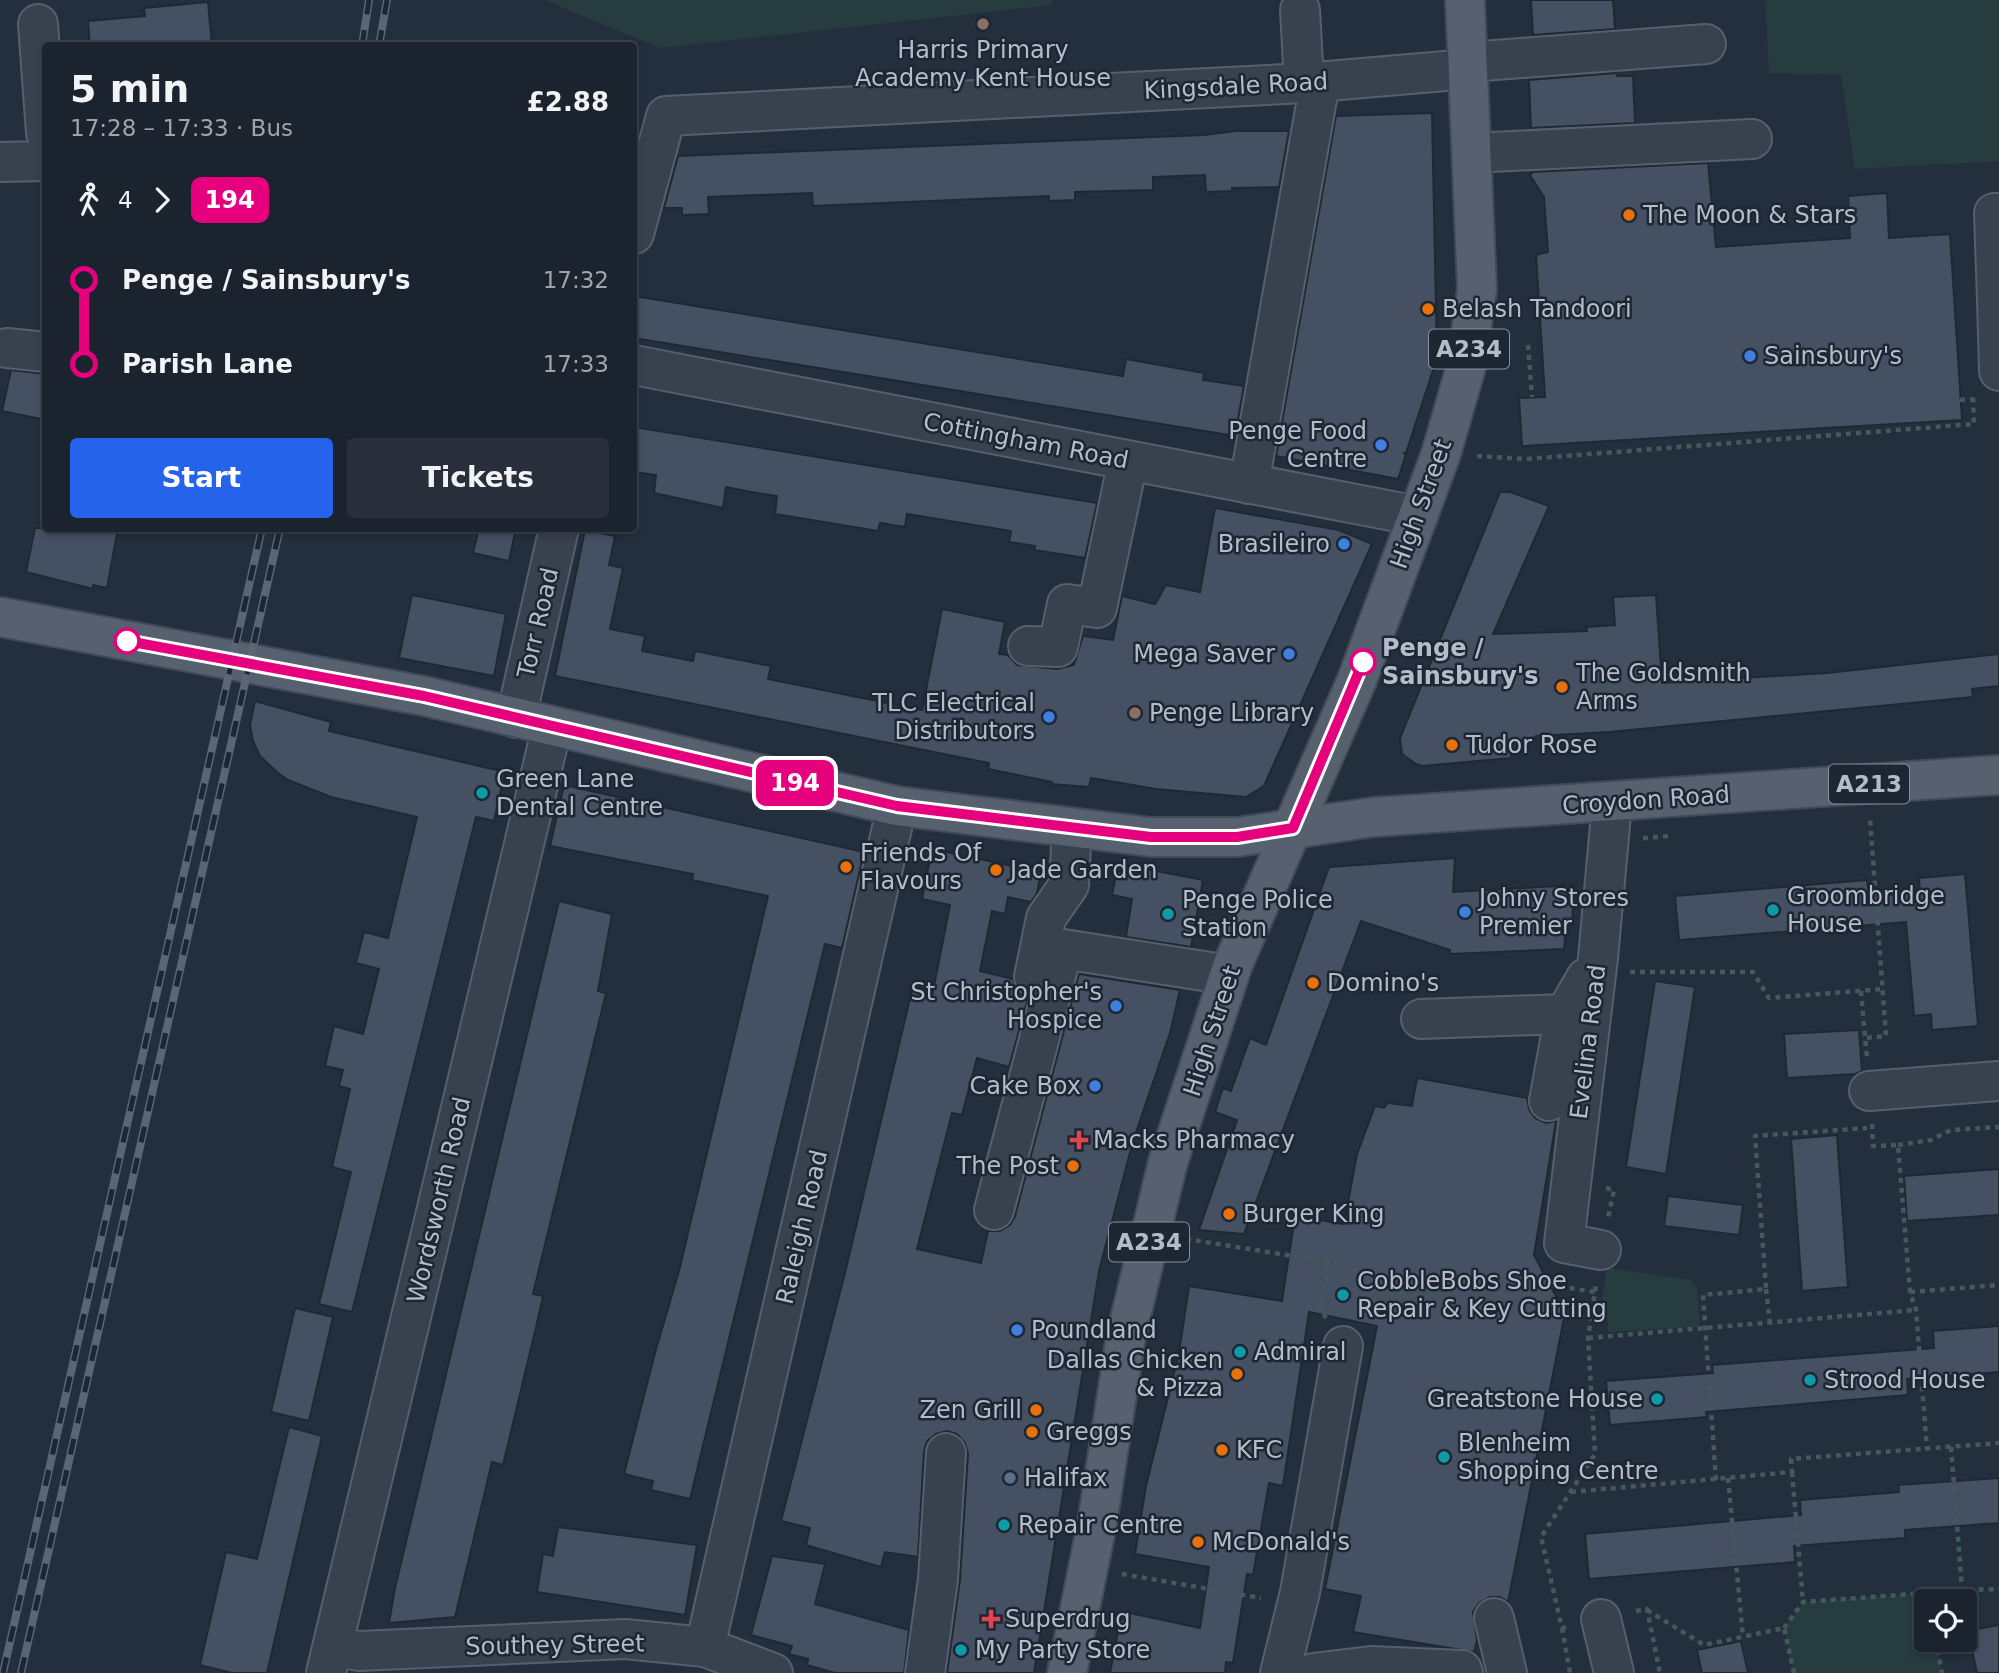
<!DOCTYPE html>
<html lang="en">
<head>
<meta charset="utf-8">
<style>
	:root { --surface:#1b232e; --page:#282f3a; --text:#f1f3f6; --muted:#a0a4aa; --line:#39404a; --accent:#2563eb }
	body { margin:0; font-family:"DejaVu Sans",sans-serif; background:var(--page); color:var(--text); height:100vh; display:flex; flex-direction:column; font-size:26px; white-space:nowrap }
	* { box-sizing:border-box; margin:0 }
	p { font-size:23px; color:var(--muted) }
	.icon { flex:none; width:38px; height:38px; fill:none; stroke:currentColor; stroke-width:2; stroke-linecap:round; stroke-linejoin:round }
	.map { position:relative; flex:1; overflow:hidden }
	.panel { position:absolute; left:42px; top:42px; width:595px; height:490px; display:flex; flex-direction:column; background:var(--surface); border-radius:7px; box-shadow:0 4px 10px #0003,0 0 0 2px var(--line) }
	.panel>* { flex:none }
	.badge { padding:0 14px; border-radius:10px; font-size:24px; line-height:46px }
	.buttons { position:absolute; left:1914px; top:1589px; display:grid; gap:14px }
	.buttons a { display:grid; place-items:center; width:63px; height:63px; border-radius:7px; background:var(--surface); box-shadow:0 4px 10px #0003,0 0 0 2px var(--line); font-size:35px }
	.map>.badge { position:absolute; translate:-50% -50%; box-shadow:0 0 0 4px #fff }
	.legs { display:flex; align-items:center; gap:10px; height:77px; padding:0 28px; font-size:23px }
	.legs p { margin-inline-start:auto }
	.summary { display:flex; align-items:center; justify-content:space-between; height:119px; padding:0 28px }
	h1 { font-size:38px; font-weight:700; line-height:52px }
	.action { display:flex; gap:14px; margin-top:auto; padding:14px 28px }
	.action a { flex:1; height:80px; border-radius:7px; background:var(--accent); color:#fff; font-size:28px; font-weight:700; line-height:80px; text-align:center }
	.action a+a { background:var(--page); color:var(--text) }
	ul { padding:0 28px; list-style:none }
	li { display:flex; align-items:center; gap:24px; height:84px; font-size:26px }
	li i { display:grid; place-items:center; width:10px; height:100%; margin:0 9px; background:currentColor }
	li i::after { content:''; width:18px; height:18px; margin:-9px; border:5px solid; border-radius:50%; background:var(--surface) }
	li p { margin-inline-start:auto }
	li:first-child i { background:linear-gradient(#0000 50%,currentColor 0) }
	li:last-child i { background:linear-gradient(currentColor 50%,#0000 0) }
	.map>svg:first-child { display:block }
	.green { fill:#263c3f }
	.building { fill:#455162; stroke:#1f2835; stroke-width:2 }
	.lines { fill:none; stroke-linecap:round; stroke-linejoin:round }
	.minor-casing { stroke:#565f6c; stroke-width:42 }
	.major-casing { stroke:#414a57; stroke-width:42 }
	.path { stroke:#44595c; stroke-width:4.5; stroke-dasharray:5 5; stroke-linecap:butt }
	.minor { stroke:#38414e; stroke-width:38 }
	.major { stroke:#56606e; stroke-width:38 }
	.rail-casing { stroke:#5a6575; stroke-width:8 }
	.rail { stroke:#1d2633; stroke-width:5; stroke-dasharray:16; stroke-linecap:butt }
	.line-1-casing { stroke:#fff; stroke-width:16 }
	.line-1 { stroke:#e6007e; stroke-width:10 }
	.education-dot { fill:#8d6e63; stroke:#1d2633; stroke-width:2.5 }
	.food-dot { fill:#e8710a; stroke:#1d2633; stroke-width:2.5 }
	.shop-dot { fill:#3f7fe0; stroke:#1d2633; stroke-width:2.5 }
	.stop-1-dot { fill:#fff; stroke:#e6007e; stroke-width:3.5 }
	.culture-dot { fill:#0f9aa8; stroke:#1d2633; stroke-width:2.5 }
	.health-dot { fill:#e0444e; stroke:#1d2633; stroke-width:2.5 }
	.service-dot { fill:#5c6f8a; stroke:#1d2633; stroke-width:2.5 }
	.labels { text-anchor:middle; stroke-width:5; stroke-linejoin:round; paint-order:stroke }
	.shield { fill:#1d2633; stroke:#878f9c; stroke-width:2 }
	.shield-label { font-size:23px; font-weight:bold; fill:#b4bcc9 }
	.poi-label { font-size:24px; fill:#b4bcc9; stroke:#1d2633; text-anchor:start }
	.street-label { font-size:24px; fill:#b4bcc9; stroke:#1d2633 }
	.stop-label { font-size:24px; font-weight:bold; fill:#b4bcc9; stroke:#1d2633; text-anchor:start }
</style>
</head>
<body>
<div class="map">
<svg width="1999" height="1673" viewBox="0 0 1999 1673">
	<rect width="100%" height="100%" fill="#242f3e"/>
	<g class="green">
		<path d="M545,0h506l1,5 -392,43z"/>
		<path d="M1765,0h234v161l-144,8 -14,-94 -72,-2z"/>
		<path d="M1607,1265l8,4 75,11 7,8 3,39 -92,5v-14l-8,-1z"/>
		<path d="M1926,1593l1,47h9l6,33h-148l-10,-45 19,-26z"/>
	</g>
	<g class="building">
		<path d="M1531,0h82l2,29 -82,6z"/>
		<path d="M208,2l4,44h-122l-2,-25 57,-5 -1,-8z"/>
		<path d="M1617,73v3h16l2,47 -104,5 -2,-48z"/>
		<path d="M1432,113l5,245 -31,95h-3l3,1 -8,25 -122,-23 60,-340z"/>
		<path d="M1236,131h53l-10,56 -47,1v3l-26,1 -1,-17 -52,2v13l-78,2v8l-26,1v-5l-236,10 -1,-13 -104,4 1,17 -27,1v-7h-18l14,-52 526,-21z"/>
		<path d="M1708,163l8,84 134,-9 -2,-42 39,-3 2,45 61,-4 12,186 -440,26 -3,-48 26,-1 -9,-142 12,-3 -4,-55 -14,-22 3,-3z"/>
		<path d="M634,296l489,80 3,-17 78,14 -1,7 41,6 -9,50 -601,-98z"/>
		<path d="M11,370l35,4v46l-44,-9z"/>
		<path d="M634,427l463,76 -12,55 -51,-8 1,-4 -26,-4 2,-11 -104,-17 -2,13 -25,-4 -2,8 -103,-17 2,-18 -26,-4 -25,-5 -3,21 -69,-15 2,-18 -22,-3z"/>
		<path d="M1500,492h10l39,14 -56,128 94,-3 -1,-4 29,-2 -2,-28 43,-2 6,88 165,-10 172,-19v32l-27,3 1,8 -364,35 -73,4 -3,3 -23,3 1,16 -89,8 -6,-2 -14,-10 -2,-16z"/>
		<path d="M1215,508l124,22 33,14 -108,242 -18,11 -90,-8 -65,-11 -2,9 -38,-3 1,-2 -64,-13 1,-6 -434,-87 30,-146 30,6 -6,29 14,3 -13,61 35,7 -3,15 51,10 2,-10 76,15 -3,13 154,31 20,-101 63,13 -6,32 9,1 9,10 40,4 17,-4 9,-29 30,4 9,-44 33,8 11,-19 34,7z"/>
		<path d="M35,528h83l-11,60 -14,-3v4l-67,-17z"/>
		<path d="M479,528h37l-7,33 -36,-8z"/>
		<path d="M412,595l94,19 -12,62 -95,-18z"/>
		<path d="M255,701l76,21 -2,9 176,41 -11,49 -18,-4 -124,495 -33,-8 32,-132 -19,-5 18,-78 -11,-3 4,-16 -18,-4 9,-40 29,8 16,-65 -23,-6 8,-31 24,6 29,-121 -86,-20 -43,-17 -10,-7 -18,-17 -7,-15 -3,-16z"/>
		<path d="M564,785l300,67 -22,96 -17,-4 -135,555 -39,-9 2,-9 -29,-7 32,-125 23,-78 89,-375 -76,-16 1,-6 -143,-28z"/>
		<path d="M932,849l109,23 -4,21 -6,9 -23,-5 -3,17 -13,-3 -12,60 33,8 6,14 9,5 -19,69 -32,-9 -15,57 -10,-2 -35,136 64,14 7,-32h12l10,-6 5,-9 64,-242 101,16 -10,43 -37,108 -34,130 -65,402h-87l13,-93 8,-126 -3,-11 -8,-9 -10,-3 -11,3 -9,7 -3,10 -6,106 -33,-5 -4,15 -75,-22 4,-17 -29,-7 64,-248 67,-283 20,6 18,-91 -28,-6z"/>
		<path d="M1455,858l-2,34 121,-7 -2,40 -6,1 -2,23 -114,5v-4l-89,-29 -117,313 -45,-4 38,-110 -22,-8 8,-24 8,3 19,-53 16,7 63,-178z"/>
		<path d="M1146,869l57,11 -12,67 -65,-10 6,-38 -20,-4 5,-24 28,5z"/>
		<path d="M1965,874l13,152 -46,4 -1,-16 -17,2 -8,-94 -227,18 -4,-44 192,-16 2,16 51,-3 -1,-15z"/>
		<path d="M559,901l53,13 -14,77 8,2 -73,301 10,2 -5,23 -35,146 -11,-3 -37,155 -66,6 6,-35z"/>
		<path d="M1655,981l40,6 -29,187 -40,-7z"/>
		<path d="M1859,1030l3,41 -6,3 -69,4 -3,-44z"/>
		<path d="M1417,1078l110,20 2,11 6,9 11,5 10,-2 -22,134 31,58 -57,289 -8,-5h-10l-11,6 -6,9 4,28 -3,12 -121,-20 8,-36 -36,-7 52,-263 -68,-14 -26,174 -14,-3 -16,92 -6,-1 -14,89 -7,-1 -1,11h-115l10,-52 10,-8 70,15 9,-61 -74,-13 11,-68 33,-133 10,-67 93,15 13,-85 49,8 13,-70 18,-48 9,2 4,-5 24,3z"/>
		<path d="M1837,1135l11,152 -46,4 -11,-152z"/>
		<path d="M1999,1169v46l-92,6 -3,-45z"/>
		<path d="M1668,1196l75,9 -4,30 -75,-9z"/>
		<path d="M295,1308l38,9 -24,104 -38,-9z"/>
		<path d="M1999,1326v46l-92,7 1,16 -202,17 1,5 -97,8 -4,-44 107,-8 -1,-8 222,-17 -1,-17z"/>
		<path d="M289,1427l33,9 -55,237h-35l-32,-8 26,-113 31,7z"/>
		<path d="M1999,1478v45l-94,7v8l-111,8 1,16 -206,17 -4,-45 216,-19 -1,-15 99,-8 -1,-7z"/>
		<path d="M558,1527l139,18 -12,70 -148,-23 6,-38 10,2z"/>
		<path d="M772,1556l53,8 -10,40 94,26 -5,43h-69l-28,-8 1,-6 -19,-5 3,-8 -41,-11z"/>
		<path d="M1999,1625v48h-22l-9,-42z"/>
		<path d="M1741,1641l7,32h-46l-5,-23z"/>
	</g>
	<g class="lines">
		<defs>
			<g id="minor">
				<path d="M1300,10l4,73"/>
				<path d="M38,24l8,109"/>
				<path d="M1469,62l237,-18"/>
				<path d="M1472,153l280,-14"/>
				<path d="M0,162l46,-1"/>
				<path d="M634,234l32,-118 638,-33 165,-14"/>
				<path d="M1997,300l-3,-87h5"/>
				<path d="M1999,300h-2l2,71"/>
				<path d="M7,348l39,4"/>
				<path d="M634,365l784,151"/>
				<path d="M1249,484l71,-402"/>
				<path d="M1028,646l30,1 9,-43 30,4 31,-147"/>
				<path d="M516,718l43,-190"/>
				<path d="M1034,977l12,-59 23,-33 3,-57"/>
				<path d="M1421,1019l144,-5"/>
				<path d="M1869,1091l130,-10"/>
				<path d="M1549,1101l16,-87 21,-36"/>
				<path d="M994,1210l69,-261 166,26"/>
				<path d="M1601,1250l-37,-7 34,-285 14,-155"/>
				<path d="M1494,1618l13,55"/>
				<path d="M1601,1619l13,54"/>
				<path d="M333,1646l26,5 266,-12 80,8 68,26"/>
				<path d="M705,1647l192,-841"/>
				<path d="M326,1673l226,-946"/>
				<path d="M925,1673l13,-94 8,-126"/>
				<path d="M1280,1673l20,-81 43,-246"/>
				<path d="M1313,1673l58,-7 91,4 1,3"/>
			</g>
			<g id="major">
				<path d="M0,617l424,79 473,110 254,31h86l137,-20 625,-42"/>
				<path d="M1067,1673l30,-149 29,-188 42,-174 65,-198 124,-284 84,-226 25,-87 11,-78 -12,-289"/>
			</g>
		</defs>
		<use href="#minor" class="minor-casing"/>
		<use href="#major" class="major-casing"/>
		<g class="path">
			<path d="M1528,345l4,52"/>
			<path d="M1960,400l13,-1"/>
			<path d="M1477,456l49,3 448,-35 -1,-28"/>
			<path d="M1643,838l29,-2"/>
			<path d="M1630,972h123l16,26 114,-9"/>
			<path d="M1861,991l4,47"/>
			<path d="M1867,1056l-2,-18 21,-2 -16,-217"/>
			<path d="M1872,1124l1,22 25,-1 12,147 6,18 11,139"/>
			<path d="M1898,1145l33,-5 20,-10 48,-3"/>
			<path d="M1606,1188l8,2 -6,28"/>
			<path d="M1186,1239l151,24"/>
			<path d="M1550,1285l45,7"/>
			<path d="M1766,1289l4,34"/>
			<path d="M1910,1292l89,-7"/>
			<path d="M1326,1318l-6,-10 9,-46"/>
			<path d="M1588,1338l328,-28"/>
			<path d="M1951,1447l11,143 37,-1"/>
			<path d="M1792,1472l11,130"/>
			<path d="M1728,1478l15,159"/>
			<path d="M1716,1480l-13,-185 63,-6 -11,-153 112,-8"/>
			<path d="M1571,1492l221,-20 -1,-13 208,-16"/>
			<path d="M1122,1574l139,24"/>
			<path d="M1928,1601l-2,-8 36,-3"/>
			<path d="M1647,1610l57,35 80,-17 10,45"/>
			<path d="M1636,1611l11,-2 13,64"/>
			<path d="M1566,1627l-4,1 -21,-91 54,-83 -7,-116 8,-53"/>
			<path d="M1562,1628l8,45"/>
			<path d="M1784,1628l19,-26 123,-9"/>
			<path d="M1936,1640l6,33"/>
		</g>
		<use href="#minor" class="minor"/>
		<use href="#major" class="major"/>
		<defs>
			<g id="rail">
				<path d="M362,46l7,-46"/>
				<path d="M379,46l8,-46"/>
				<path d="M3,1673l259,-1145"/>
				<path d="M21,1673l259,-1145"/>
			</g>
		</defs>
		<use href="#rail" class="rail-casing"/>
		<use href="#rail" class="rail"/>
	</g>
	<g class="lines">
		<defs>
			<path id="line-1" d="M127,641l297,55 473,110 254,31h86l56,-9 70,-166"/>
		</defs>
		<use href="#line-1" class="line-1-casing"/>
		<use href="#line-1" class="line-1"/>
	</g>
	<g class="education-dot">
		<circle cx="983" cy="24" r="7"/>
		<circle cx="1135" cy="713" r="7"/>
	</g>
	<g class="food-dot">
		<circle cx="1629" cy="215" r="7"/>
		<circle cx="1428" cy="309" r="7"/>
		<circle cx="1562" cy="687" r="7"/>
		<circle cx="1452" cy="745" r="7"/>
		<circle cx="846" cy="867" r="7"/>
		<circle cx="996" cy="870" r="7"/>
		<circle cx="1313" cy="983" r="7"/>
		<circle cx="1073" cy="1166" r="7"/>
		<circle cx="1229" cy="1214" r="7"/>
		<circle cx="1237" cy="1374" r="7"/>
		<circle cx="1036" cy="1410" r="7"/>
		<circle cx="1032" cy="1432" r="7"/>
		<circle cx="1222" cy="1450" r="7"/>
		<circle cx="1198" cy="1542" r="7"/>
	</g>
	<g class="shop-dot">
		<circle cx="1750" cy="356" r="7"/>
		<circle cx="1381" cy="445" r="7"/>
		<circle cx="1344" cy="544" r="7"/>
		<circle cx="1289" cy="654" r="7"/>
		<circle cx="1049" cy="717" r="7"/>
		<circle cx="1465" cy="912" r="7"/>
		<circle cx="1116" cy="1006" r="7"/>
		<circle cx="1095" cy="1086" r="7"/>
		<circle cx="1017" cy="1330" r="7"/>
	</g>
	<g class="stop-1-dot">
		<circle cx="127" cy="641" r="12"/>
		<circle cx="1363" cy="662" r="12"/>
	</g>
	<g class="culture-dot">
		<circle cx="482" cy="793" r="7"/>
		<circle cx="1773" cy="910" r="7"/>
		<circle cx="1168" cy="914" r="7"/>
		<circle cx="1343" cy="1295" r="7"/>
		<circle cx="1240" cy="1352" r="7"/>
		<circle cx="1810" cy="1380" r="7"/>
		<circle cx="1657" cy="1399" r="7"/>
		<circle cx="1444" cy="1457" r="7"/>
		<circle cx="1004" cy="1525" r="7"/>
		<circle cx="961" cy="1650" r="7"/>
	</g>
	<g class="health-dot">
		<path d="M1075.5 1129.5h7v7h7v7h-7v7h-7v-7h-7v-7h7z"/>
		<path d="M987.5 1608.5h7v7h7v7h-7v7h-7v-7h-7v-7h7z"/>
	</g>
	<circle class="service-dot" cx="1010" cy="1478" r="7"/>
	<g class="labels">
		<g class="shield">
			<rect x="1429" y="329.5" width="80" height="39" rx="5"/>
			<rect x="1829" y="764.5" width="80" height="39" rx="5"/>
			<rect x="1109" y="1222.5" width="80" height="39" rx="5"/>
		</g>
		<g class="shield-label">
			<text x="1469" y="357">A234</text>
			<text x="1869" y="792">A213</text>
			<text x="1149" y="1250">A234</text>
		</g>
		<g class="poi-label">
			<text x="983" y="58" text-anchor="middle">Harris Primary<tspan x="983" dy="28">Academy Kent House</tspan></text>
			<text x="1643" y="223">The Moon &amp; Stars</text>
			<text x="1442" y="317">Belash Tandoori</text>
			<text x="1764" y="364">Sainsbury's</text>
			<text x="1367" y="439" text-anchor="end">Penge Food<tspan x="1367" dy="28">Centre</tspan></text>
			<text x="1330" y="552" text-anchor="end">Brasileiro</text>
			<text x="1275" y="662" text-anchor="end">Mega Saver</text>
			<text x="1576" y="681">The Goldsmith<tspan x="1576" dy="28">Arms</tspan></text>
			<text x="1035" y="711" text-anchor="end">TLC Electrical<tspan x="1035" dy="28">Distributors</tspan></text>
			<text x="1149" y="721">Penge Library</text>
			<text x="1466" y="753">Tudor Rose</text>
			<text x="496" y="787">Green Lane<tspan x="496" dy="28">Dental Centre</tspan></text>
			<text x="860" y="861">Friends Of<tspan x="860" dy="28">Flavours</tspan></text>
			<text x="1010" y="878">Jade Garden</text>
			<text x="1787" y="904">Groombridge<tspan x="1787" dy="28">House</tspan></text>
			<text x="1479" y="906">Johny Stores<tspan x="1479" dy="28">Premier</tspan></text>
			<text x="1182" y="908">Penge Police<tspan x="1182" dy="28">Station</tspan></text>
			<text x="1327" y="991">Domino's</text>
			<text x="1102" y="1000" text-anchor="end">St Christopher's<tspan x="1102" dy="28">Hospice</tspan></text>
			<text x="1081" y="1094" text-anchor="end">Cake Box</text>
			<text x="1093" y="1148">Macks Pharmacy</text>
			<text x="1059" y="1174" text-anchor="end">The Post</text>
			<text x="1243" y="1222">Burger King</text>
			<text x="1357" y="1289">CobbleBobs Shoe<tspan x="1357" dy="28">Repair &amp; Key Cutting</tspan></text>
			<text x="1031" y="1338">Poundland</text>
			<text x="1254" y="1360">Admiral</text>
			<text x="1223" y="1368" text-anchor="end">Dallas Chicken<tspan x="1223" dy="28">&amp; Pizza</tspan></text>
			<text x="1824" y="1388">Strood House</text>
			<text x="1643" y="1407" text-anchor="end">Greatstone House</text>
			<text x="1022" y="1418" text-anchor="end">Zen Grill</text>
			<text x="1046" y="1440">Greggs</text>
			<text x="1458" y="1451">Blenheim<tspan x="1458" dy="28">Shopping Centre</tspan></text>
			<text x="1236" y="1458">KFC</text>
			<text x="1024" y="1486">Halifax</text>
			<text x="1018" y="1533">Repair Centre</text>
			<text x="1212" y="1550">McDonald's</text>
			<text x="1005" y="1627">Superdrug</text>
			<text x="975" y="1658">My Party Store</text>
		</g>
		<g class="street-label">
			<text transform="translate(1236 86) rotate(-3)" y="8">Kingsdale Road</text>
			<text transform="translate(1026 441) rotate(11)" y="8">Cottingham Road</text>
			<text transform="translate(1421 504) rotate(-70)" y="8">High Street</text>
			<text transform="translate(538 623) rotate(-77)" y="8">Torr Road</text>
			<text transform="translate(1646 800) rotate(-4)" y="8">Croydon Road</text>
			<text transform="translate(1212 1031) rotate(-72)" y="8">High Street</text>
			<text transform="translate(1588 1042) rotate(-83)" y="8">Evelina Road</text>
			<text transform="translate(439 1200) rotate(-77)" y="8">Wordsworth Road</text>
			<text transform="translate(802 1227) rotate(-77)" y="8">Raleigh Road</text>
			<text transform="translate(555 1645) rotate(-1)" y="8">Southey Street</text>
		</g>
		<g class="stop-label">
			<text x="1382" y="656">Penge /<tspan x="1382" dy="28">Sainsbury's</tspan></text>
		</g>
	</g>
</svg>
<div class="buttons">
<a><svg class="icon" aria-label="locate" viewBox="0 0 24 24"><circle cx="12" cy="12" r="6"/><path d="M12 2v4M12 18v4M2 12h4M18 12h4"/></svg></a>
</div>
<b class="badge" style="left:795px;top:783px;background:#e6007e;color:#fff">194</b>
<section class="panel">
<div class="summary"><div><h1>5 min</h1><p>17:28 – 17:33 · Bus</p></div><b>£2.88</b></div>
<div class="legs"><svg class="icon" aria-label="walk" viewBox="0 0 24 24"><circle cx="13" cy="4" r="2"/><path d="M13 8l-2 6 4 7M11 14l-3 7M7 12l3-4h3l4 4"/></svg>4<svg class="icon" aria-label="forward" viewBox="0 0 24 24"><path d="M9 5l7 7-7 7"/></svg><b class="badge" style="background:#e6007e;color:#fff">194</b></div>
<ul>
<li><i style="color:#e6007e"></i><b>Penge / Sainsbury's</b><p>17:32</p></li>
<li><i style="color:#e6007e"></i><b>Parish Lane</b><p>17:33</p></li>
</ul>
<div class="action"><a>Start</a><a>Tickets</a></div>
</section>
</div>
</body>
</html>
